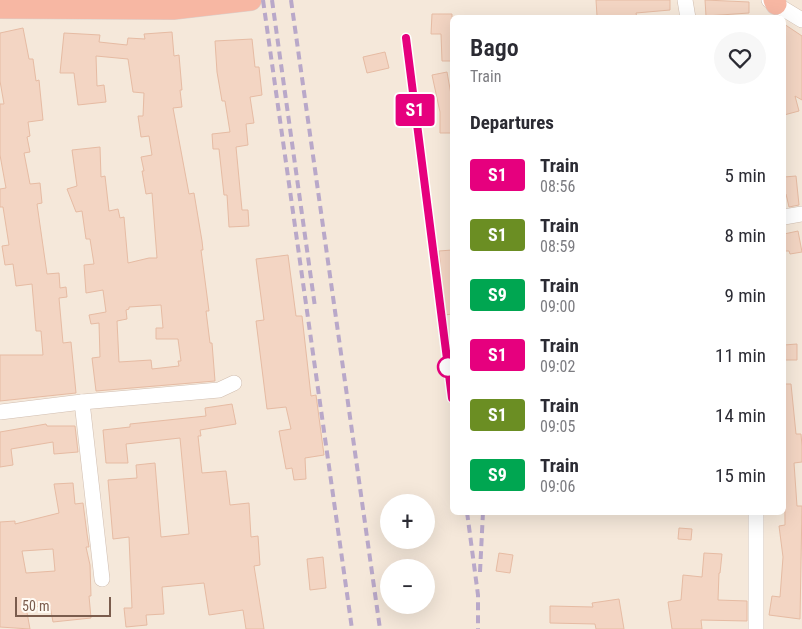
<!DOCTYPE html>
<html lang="en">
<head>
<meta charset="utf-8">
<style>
	:root { --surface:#fff; --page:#f7f7f7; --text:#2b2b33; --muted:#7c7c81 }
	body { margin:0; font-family:"Roboto Condensed",sans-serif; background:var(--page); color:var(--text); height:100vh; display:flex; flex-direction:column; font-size:19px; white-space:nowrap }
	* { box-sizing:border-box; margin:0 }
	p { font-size:16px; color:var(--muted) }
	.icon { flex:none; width:28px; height:28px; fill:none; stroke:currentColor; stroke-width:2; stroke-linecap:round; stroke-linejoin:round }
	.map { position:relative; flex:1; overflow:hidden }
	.panel { position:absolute; left:450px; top:15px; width:336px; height:500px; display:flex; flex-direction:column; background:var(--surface); border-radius:8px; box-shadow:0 5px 20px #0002 }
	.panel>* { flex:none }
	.badge { padding:0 10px; border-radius:4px; font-size:18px; line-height:32px }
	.tools { position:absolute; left:380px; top:494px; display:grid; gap:10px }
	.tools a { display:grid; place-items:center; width:55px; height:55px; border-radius:50%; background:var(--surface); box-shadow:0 5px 20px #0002; font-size:25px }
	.scale { position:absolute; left:15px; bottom:12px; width:96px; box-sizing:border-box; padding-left:5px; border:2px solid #7a5c4d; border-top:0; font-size:14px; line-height:18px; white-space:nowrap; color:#7a5c4d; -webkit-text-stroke:4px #fffaf3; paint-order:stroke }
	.map>.badge { position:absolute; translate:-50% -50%; box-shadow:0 0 0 2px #fff }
	h2 { padding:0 20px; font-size:19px; line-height:45px }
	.round { display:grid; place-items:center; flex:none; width:52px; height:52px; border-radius:26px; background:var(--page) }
	.head { display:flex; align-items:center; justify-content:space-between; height:85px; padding:0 20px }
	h1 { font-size:24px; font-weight:600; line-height:38px }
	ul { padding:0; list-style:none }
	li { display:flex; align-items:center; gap:15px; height:60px; padding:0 20px }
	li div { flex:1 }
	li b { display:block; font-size:19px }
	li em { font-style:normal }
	li .badge { min-width:55px; font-weight:700; text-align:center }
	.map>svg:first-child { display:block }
	.residential { fill:#f5e8da; fill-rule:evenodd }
	.building { fill:#f3d5c3; stroke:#e6bba3; fill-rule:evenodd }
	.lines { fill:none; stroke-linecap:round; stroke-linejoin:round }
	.minor-casing { stroke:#d1beb0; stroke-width:16 }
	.highway-casing { stroke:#dad1cd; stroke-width:22 }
	.minor { stroke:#fff; stroke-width:15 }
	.highway { stroke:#f7b7a3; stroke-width:21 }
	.rail { stroke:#b9a8c9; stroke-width:4; stroke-dasharray:8 5; stroke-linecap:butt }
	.line-casing { stroke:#fff; stroke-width:11 }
	.line { stroke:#e6007e; stroke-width:8 }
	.stop-dot { fill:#fff; stroke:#e6007e; stroke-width:2.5 }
</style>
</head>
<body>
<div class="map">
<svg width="802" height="629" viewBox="0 0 802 629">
	<rect width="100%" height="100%" fill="#fdf6ec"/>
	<path class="residential" d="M0,0h802v629h-802zM452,18h332v494h-332zM389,502h37v38h-37zM389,568h37v37h-37z"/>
	<g class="building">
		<path d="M596,0h74v10l-34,3 1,5 -40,-2z"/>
		<path d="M705,0l44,2v11l-43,3z"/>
		<path d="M432,14h20v47h-10l-1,-27h-10z"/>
		<path d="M784,24l18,12v64l-7,-4 4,15 -15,4z"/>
		<path d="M23,28l6,31h4l3,22 3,-1 4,40 -15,2 2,14 -3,1 3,15 -6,1 6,31 10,-1 2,20 -5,1 10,70 12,-1 1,15 6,-1 1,10 -8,1 4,45 8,-1 5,51 -76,8v-46h43l-2,-24h-5l-4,-47 -16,2 -3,-22 -8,1 -3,-19 7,-1 -6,-38h-3v-18l6,-1 -6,-33v-51h4l-4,-23v-48z"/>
		<path d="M172,32l2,24 5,-1 3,35h-2l2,17 -9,1 16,86 5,-1 8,48 1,9h-2l8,61h-3l4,32h2l3,38 -119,10 -4,-33 8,-1 -1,-34 -8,1 -2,-9 17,-3 -3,-22 -17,3 -2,-28 10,-1 -4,-25h-4l-4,-28 -6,1 -9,-23 10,-3 -5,-36 28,-3 1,30 4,-1 4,35 9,-2 2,9 4,-1 4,46 21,-5h8l-5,-65 -6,1 -4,-23h2l-3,-14 11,-2 -3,-19 -8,1 -3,-21h5l1,-23 -11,-1 -5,-33 -32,-3 1,30 7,-1 2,17 -28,3 -4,-32h-14l4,-40 36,2 -1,7 28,3 1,-7 17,1 -1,-5zM161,305l2,23h-7v11h22l3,22h-3l1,5 -27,3 -1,-9 -32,2 -2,-41 10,-2 -1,-9 3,-1v-2z"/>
		<path d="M252,39l3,28h4l3,28 -12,2 4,26 -8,1 2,21 -12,2 6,63h6l1,16 -20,1 -2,-32h-3l-5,-46h-6l-1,-15 18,-2 -5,-31h-3l-5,-29 -2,-31z"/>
		<path d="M385,52l4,16 -22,5 -4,-16z"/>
		<path d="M447,72l5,28 -1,33h-11v-21l-8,-37z"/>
		<path d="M796,176l3,29 -10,2 -3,-13h-2v-17z"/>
		<path d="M798,231l4,21 -12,2 -1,-3h-5v-17z"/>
		<path d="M452,250v64l-7,1 -6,-64z"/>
		<path d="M288,255l8,61h6l9,80 5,-1 8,60 -19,3 1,21 -12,1 -2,-12 -6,1 -7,-38 12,-2 -5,-22 -19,2 -11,-88 8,-1 -8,-61z"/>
		<path d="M797,344v16h-13v-15z"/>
		<path d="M784,384h7l5,50h5l1,12v16l-8,1 3,43h5l-2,113 -31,-4 3,-19 8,1 3,-40 -4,-31 6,-1z"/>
		<path d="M232,404l4,20 -36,6 1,6h-3l4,37 24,-2 4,34 19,-2 2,34 7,-1 2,29 -6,1 10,63h-18l-3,-19 -34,5 -5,-32 -42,4 2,27 -18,1 1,10 -21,2 -2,-19h8l-3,-71 -16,2 -5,-59 29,-2 -1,-13 19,-2 6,74 28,-3 -9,-96 -54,6 2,19h-22l-3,-33 27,-3v-3l76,-8 -1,-8z"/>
		<path d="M46,424l1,2h28l3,26 -24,2 -1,-12 -42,7 2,16 -13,2v-35z"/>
		<path d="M73,483l2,21 8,-1 4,31 2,13h-3l4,18 1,31h-2l2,22 -38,4 -3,-16 -24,1 4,22 -30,-2v-105l15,-1v3l44,-11 -5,-29zM53,549l2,22 -29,2 -4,-22z"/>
		<path d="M679,528l13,1 -1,11 -13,-1z"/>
		<path d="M499,553l14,2 -3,18 -14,-2z"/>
		<path d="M704,553l18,1 -2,19h-1l-1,27 29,1v20l-46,-1 1,9h-30l-4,-27 13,-2 2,-25 19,2z"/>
		<path d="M323,557l3,31 -16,2 -3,-31z"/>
		<path d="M619,599l5,30h-28l-1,-5 -45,-1v-17l43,1 -1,-4z"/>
	</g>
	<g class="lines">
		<defs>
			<g id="minor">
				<path d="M685,0l3,18"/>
				<path d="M769,0l33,20"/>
				<path d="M784,217l18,-3"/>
				<path d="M82,402l20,177"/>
				<path d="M0,412l82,-10 137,-12 15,-7"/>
				<path d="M756,512v117"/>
			</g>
			<g id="highway">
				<path d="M774,0l2,4"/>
				<path d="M0,8l173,1 78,-9"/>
			</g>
		</defs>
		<use href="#minor" class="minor-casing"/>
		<use href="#highway" class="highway-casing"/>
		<use href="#minor" class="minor"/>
		<use href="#highway" class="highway"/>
		<g class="rail">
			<path d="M263,0l89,629"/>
			<path d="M272,0l43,307"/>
			<path d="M291,0l89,629"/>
			<path d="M405,38l47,360"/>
			<path d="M467,512l11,83v34"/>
			<path d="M480,572l3,-60"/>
		</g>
	</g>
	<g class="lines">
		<defs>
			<path id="line" d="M406,38l46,360"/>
		</defs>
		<use href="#line" class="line-casing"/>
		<use href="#line" class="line"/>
	</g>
	<circle class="stop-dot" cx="448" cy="367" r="10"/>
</svg>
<div class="tools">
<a>+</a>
<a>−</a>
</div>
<div class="scale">50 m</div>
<b class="badge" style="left:415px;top:110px;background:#e6007e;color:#fff">S1</b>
<section class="panel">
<div class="head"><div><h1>Bago</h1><p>Train</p></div><a class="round"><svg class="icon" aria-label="heart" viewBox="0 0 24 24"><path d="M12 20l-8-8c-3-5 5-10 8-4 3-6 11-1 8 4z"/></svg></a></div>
<h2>Departures</h2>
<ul>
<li><span class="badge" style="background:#e6007e;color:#fff">S1</span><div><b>Train</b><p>08:56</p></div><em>5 min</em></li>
<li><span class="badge" style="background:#6b8e23;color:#fff">S1</span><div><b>Train</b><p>08:59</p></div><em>8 min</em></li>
<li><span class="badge" style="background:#00a651;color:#fff">S9</span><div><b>Train</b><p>09:00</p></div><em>9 min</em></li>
<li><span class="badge" style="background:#e6007e;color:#fff">S1</span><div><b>Train</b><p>09:02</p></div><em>11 min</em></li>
<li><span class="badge" style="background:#6b8e23;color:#fff">S1</span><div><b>Train</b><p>09:05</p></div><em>14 min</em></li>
<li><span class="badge" style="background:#00a651;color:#fff">S9</span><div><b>Train</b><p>09:06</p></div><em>15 min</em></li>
</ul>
</section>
</div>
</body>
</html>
